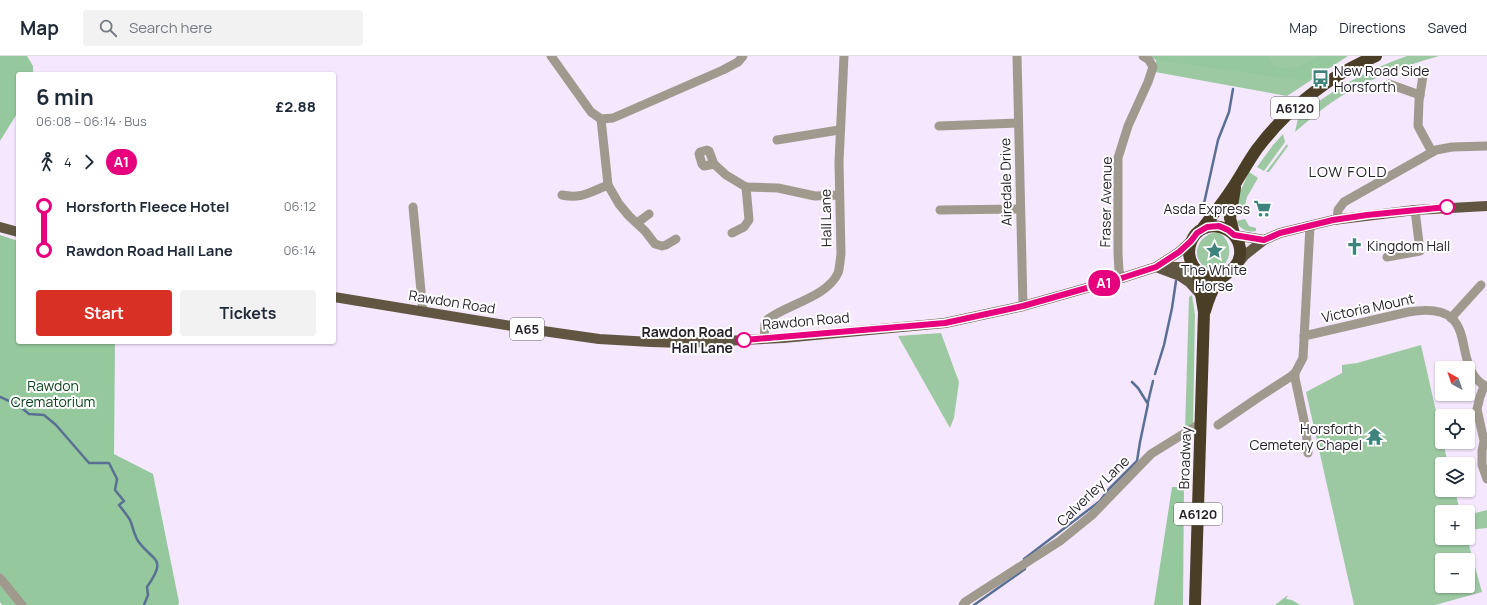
<!DOCTYPE html>
<html lang="en">
<head>
<meta charset="utf-8">
<style>
	:root { --surface:#fff; --page:#f2f2f3; --text:#1f2937; --muted:#747a83; --line:#e0e1e3; --accent:#d93025 }
	body { margin:0; font-family:Manrope,sans-serif; background:var(--page); color:var(--text); height:100vh; display:flex; flex-direction:column; font-size:15px; white-space:nowrap }
	* { box-sizing:border-box; margin:0 }
	p { font-size:13px; color:var(--muted) }
	.icon { flex:none; width:22px; height:22px; fill:none; stroke:currentColor; stroke-width:2; stroke-linecap:round; stroke-linejoin:round }
	.map { position:relative; flex:1; overflow:hidden }
	.details { position:absolute; left:16px; top:16px; width:320px; height:272px; display:flex; flex-direction:column; background:var(--surface); border-radius:4px; box-shadow:0 1px 3px #0004 }
	.details>* { flex:none }
	.badge { padding:0 8px; border-radius:13px; font-size:14px; line-height:26px }
	.needle { width:26px; rotate:320deg }
	.buttons { position:absolute; left:1435px; top:305px; display:grid; gap:8px }
	.buttons a { display:grid; place-items:center; width:40px; height:40px; border-radius:4px; background:var(--surface); box-shadow:0 1px 3px #0004; font-size:20px }
	.map>.badge { position:absolute; translate:-50% -50%; box-shadow:0 0 0 2px #fff }
	.legs { display:flex; align-items:center; gap:6px; height:44px; padding:0 20px; font-size:13px }
	.legs p { margin-inline-start:auto }
	.head { display:flex; align-items:center; justify-content:space-between; height:68px; padding:0 20px }
	h1 { font-size:22px; font-weight:700; line-height:30px }
	.cta { display:flex; gap:8px; margin-top:auto; padding:8px 20px }
	.cta a { flex:1; height:46px; border-radius:4px; background:var(--accent); color:#fff; font-size:16px; font-weight:700; line-height:46px; text-align:center }
	.cta a+a { background:var(--page); color:var(--text) }
	ul { padding:0 20px; list-style:none }
	li { display:flex; align-items:center; gap:14px; height:44px; font-size:15px }
	li i { display:grid; place-items:center; width:6px; height:100%; margin:0 5px; background:currentColor }
	li i::after { content:''; width:10px; height:10px; margin:-5px; border:3px solid; border-radius:50%; background:var(--surface) }
	li p { margin-inline-start:auto }
	li:first-child i { background:linear-gradient(#0000 50%,currentColor 0) }
	li:last-child i { background:linear-gradient(currentColor 50%,#0000 0) }
	header { display:flex; align-items:center; gap:24px; box-sizing:border-box; height:56px; padding:0 20px; background:var(--surface); border-bottom:1px solid var(--line) }
	header strong { font-size:19px }
	nav { display:flex; gap:22px; margin-inline-start:auto; font-size:14px }
	.search { width:280px; height:36px; background:var(--page); display:flex; align-items:center; gap:10px; box-sizing:border-box; padding:0 14px; border-radius:4px; color:var(--muted); font-size:15px }
	.map>svg:first-child { display:block }
	.green { fill:#9dc9a2; fill-rule:evenodd }
	.forest { fill:#95c89c }
	.lines { fill:none; stroke-linecap:round; stroke-linejoin:round }
	.stream { stroke:#597094; stroke-width:2.5 }
	.minor { stroke:#a09a8e; stroke-width:9 }
	.major { stroke:#615641; stroke-width:10 }
	.highway { stroke:#4a3f26; stroke-width:12 }
	.line-1-casing { stroke:#fff; stroke-width:9 }
	.line-1 { stroke:#e6007e; stroke-width:6 }
	.stop-1-dot { fill:#fff; stroke:#e6007e; stroke-width:2 }
	.labels { text-anchor:middle; stroke-width:4; stroke-linejoin:round; paint-order:stroke }
	.shield { fill:#fff; stroke:#666269; stroke-width:1 }
	.shield-label { font-size:13px; font-weight:bold; fill:#251f29 }
	.poi-label { font-size:14px; fill:#251f29; stroke:#fff; text-anchor:start }
	.street-label { font-size:14px; fill:#251f29; stroke:#fff }
	.stop-label { font-size:14px; font-weight:bold; fill:#251f29; stroke:#fff; text-anchor:end }
	.park-label { font-size:14px; fill:#0b441a; stroke:#fff }
	.neighbourhood-label { font-size:15px; letter-spacing:1px; fill:#251f29; stroke:#fff }
</style>
</head>
<body>
<header>
<strong>Map</strong>
<div class="search"><svg class="icon" aria-label="search" viewBox="0 0 24 24"><circle cx="10" cy="10" r="6"/><path d="M15 15l6 6"/></svg>Search here</div>
<nav><a>Map</a><a>Directions</a><a>Saved</a></nav>
</header>
<div class="map">
<svg width="1487" height="549" viewBox="0 0 1487 549">
	<rect width="100%" height="100%" fill="#f5e7fe"/>
	<g class="green">
		<path d="M1150,0h198l-61,40 -132,-24 1,-12z"/>
		<path d="M1407,0h32c-41,12 -80,26 -115,52 -10,7 -19,16 -29,24l3,-14c32,-28 69,-48 109,-62z"/>
		<path d="M1283,78l2,8 -21,29 -7,-4 16,-22z"/>
		<path d="M1287,88l1,2 -19,26h-3z"/>
		<path d="M1249,116l9,6 -11,19 -4,17h-8l4,-20z"/>
		<path d="M1245,163l4,7 7,2v3c-9,2 -16,-2 -20,-10z"/>
		<path d="M1218,176c18,10 14,38 -8,38 -22,-10 -14,-36 8,-38z"/>
		<path d="M1192,239l3,20 -2,111 -8,4 4,-133z"/>
		<path d="M941,277l18,49 -5,36 -4,10 -52,-92z"/>
		<path d="M1421,289l27,119h-6v26h13l5,22h-18v26h25l15,54 -47,13h-81l-48,-213 36,-19v-8l15,-2zM1442,504h26v26h-26z"/>
		<path d="M1487,454v18l-19,2v-15z"/>
	</g>
	<g class="forest">
		<path d="M0,0h27l6,10v8h-15v38l-18,29z"/>
		<path d="M1154,0h114l6,11 20,2 26,-13h24l-38,25 -150,-21z"/>
		<path d="M0,179l18,6v101h97l-1,112 39,20 26,128 -1,3h-176l-2,-3z"/>
		<path d="M1172,431h12l-1,118h-29z"/>
		<path d="M1288,539l-2,4 6,1 8,5h-25z"/>
	</g>
	<g class="lines">
		<g class="stream">
			<path d="M1203,152l15,-68 11,-28 4,-23"/>
			<path d="M1155,318l9,-29 8,-37 4,-27"/>
			<path d="M0,341l18,8 11,9 15,1 12,10 33,38h20l8,16 -2,11 9,11 -5,4c4,5 8,10 11,15 3,7 4,15 8,21 15,21 30,16 9,46l1,8 -4,10"/>
			<path d="M1148,346l5,-21"/>
			<path d="M1024,503l76,-58 8,-11 29,-29 3,-19 8,-38 -10,-16 -6,-6"/>
			<path d="M974,549l51,-36"/>
		</g>
		<g class="minor">
			<path d="M551,0l40,56 10,7 12,-1 110,-48 15,-8 5,-6"/>
			<path d="M1017,0l6,250"/>
			<path d="M1423,20l-4,25 -1,25 14,26"/>
			<path d="M1389,28l31,11"/>
			<path d="M601,63l7,66 11,19 10,12 16,15 10,13 7,2 4,-1 10,-6"/>
			<path d="M939,70l79,-3"/>
			<path d="M777,84l62,-10"/>
			<path d="M714,108l-5,-13 -2,-1 -7,2 -1,2 3,10 2,2 10,-2 12,11 20,12"/>
			<path d="M746,131l32,1 37,8 24,-1"/>
			<path d="M562,139c20,4 28,-3 46,-10"/>
			<path d="M413,151l10,105"/>
			<path d="M940,154l80,-1"/>
			<path d="M1337,164l1,-10 6,-8 92,-52 16,-3 35,-1"/>
			<path d="M637,167l12,-9"/>
			<path d="M732,177l12,-6 5,-7 -3,-33"/>
			<path d="M1387,201l33,-6 -5,-41"/>
			<path d="M1122,222l-3,-7 -1,-18v-95l10,-32 20,-44 5,-15 -4,-7 -6,-4"/>
			<path d="M1451,262l30,-33"/>
			<path d="M1304,280l104,-24c79,-13 38,54 79,75"/>
			<path d="M764,283l1,-15 3,-5c20,-15 59,-22 70,-46 2,-6 2,-13 3,-19l-2,-92 5,-106"/>
			<path d="M1295,317v5l11,52 2,23"/>
			<path d="M1484,330l-4,11 -3,12 7,32 -2,10v14l5,14"/>
			<path d="M1218,369l41,-28 31,-20 5,-4 8,-15 7,-132"/>
			<path d="M0,522l22,27"/>
			<path d="M963,549l2,-3 95,-61 32,-26 59,-61 50,-31"/>
		</g>
		<g class="major">
			<path d="M0,171l18,5"/>
			<path d="M1234,179l30,5"/>
			<path d="M1237,209l8,-10 19,-15 16,-7 53,-13 82,-10 72,-4"/>
			<path d="M1156,211l24,9 9,6 12,13"/>
			<path d="M1162,211h31"/>
			<path d="M334,241l202,33 63,9 52,3 32,1 100,-5 162,-15 78,-17 99,-28 34,-11 23,-15 12,-11"/>
		</g>
		<g class="highway">
			<path d="M1202,173c9,-12 19,-24 27,-36 10,-14 18,-30 28,-44 30,-40 73,-74 119,-93"/>
			<path d="M1234,178l-4,-16 5,-30"/>
			<path d="M1205,255c3,-10 6,-20 12,-28 8,-10 21,-14 23,-28 3,-30 -39,-40 -49,-13 -6,16 4,35 22,35 4,1 9,-1 12,-2"/>
			<path d="M1195,549l9,-293 -7,-42"/>
		</g>
	</g>
	<g class="lines">
		<defs>
			<path id="line-1" d="M744,284l201,-17 78,-17 99,-28 34,-11 23,-15 12,-11 6,-8 10,-6 12,-1 9,4 6,5 30,5 16,-7 53,-13 34,-5 80,-8"/>
		</defs>
		<use href="#line-1" class="line-1-casing"/>
		<use href="#line-1" class="line-1"/>
	</g>
	<defs>
		<symbol id="bus-bare" viewBox="-9 -9 18 18"><path d="M-5-6H5V4H4V6H2V4H-2V6H-4V4H-5ZM-3.5-4V0h7V-4ZM-3.5 1.2v1.5H-2V1.2ZM2 1.2v1.5H3.5V1.2Z" fill="#3e847d" stroke="#fff" stroke-width="2.5" paint-order="stroke"/></symbol>
		<symbol id="supermarket-bare" viewBox="-9 -9 18 18"><path d="M-6-5.5h2.5l.6 2H6L4.5 2H-2.5L-4.4-4H-6ZM-1.5 3.2a1.3 1.3 0 1 0 .1 0ZM3 3.2a1.3 1.3 0 1 0 .1 0Z" fill="#3e847d" stroke="#fff" stroke-width="2.5" paint-order="stroke"/></symbol>
		<symbol id="church-bare" viewBox="-9 -9 18 18"><path d="M-1.2-6h2.4v3.5h3.3v2.4h-3.3V6h-2.4V-.1h-3.3v-2.4h3.3Z" fill="#3e847d" stroke="#fff" stroke-width="2.5" paint-order="stroke"/></symbol>
		<symbol id="sight-bare" viewBox="-9 -9 18 18"><path d="M0-6L1.8-2.2L6-1.7L2.9 1.2L3.7 5.4L0 3.3L-3.7 5.4L-2.9 1.2L-6-1.7L-1.8-2.2Z" fill="#3e847d" stroke="#fff" stroke-width="2.5" paint-order="stroke"/></symbol>
		<symbol id="temple-bare" viewBox="-9 -9 18 18"><path d="M0-6L5-2H3V0L6.5 2.5H4V6H1.5V3h-3V6H-4V2.5H-6.5L-3 0V-2H-5Z" fill="#3e847d" stroke="#fff" stroke-width="2.5" paint-order="stroke"/></symbol>
	</defs>
	<g fill-rule="evenodd">
		<use href="#bus-bare" x="1308" y="10" width="25" height="25"/>
		<use href="#supermarket-bare" x="1250" y="140" width="25" height="25"/>
		<use href="#church-bare" x="1342" y="178" width="25" height="25"/>
		<use href="#sight-bare" x="1202" y="182" width="25" height="25"/>
		<use href="#temple-bare" x="1362" y="368" width="25" height="25"/>
	</g>
	<g class="stop-1-dot">
		<circle cx="1447" cy="151" r="7"/>
		<circle cx="744" cy="284" r="7"/>
	</g>
	<g class="labels">
		<g class="shield">
			<rect x="1271" y="41" width="48" height="22" rx="3"/>
			<rect x="510" y="262" width="34" height="22" rx="3"/>
			<rect x="1174" y="447" width="48" height="22" rx="3"/>
		</g>
		<g class="shield-label">
			<text x="1295" y="57">A6120</text>
			<text x="527" y="278">A65</text>
			<text x="1198" y="463">A6120</text>
		</g>
		<g class="poi-label">
			<text x="1334" y="20">New Road Side<tspan x="1334" dy="16">Horsforth</tspan></text>
			<text x="1250" y="158" text-anchor="end">Asda Express</text>
			<text x="1367" y="195">Kingdom Hall</text>
			<text x="1214" y="219" text-anchor="middle">The White<tspan x="1214" dy="16">Horse</tspan></text>
			<text x="1362" y="378" text-anchor="end">Horsforth<tspan x="1362" dy="16">Cemetery Chapel</tspan></text>
		</g>
		<g class="street-label">
			<text transform="translate(1006 126) rotate(-91)" y="5">Airedale Drive</text>
			<text transform="translate(1106 146) rotate(-89)" y="5">Fraser Avenue</text>
			<text transform="translate(826 162) rotate(-91)" y="5">Hall Lane</text>
			<text transform="translate(452 246) rotate(9)" y="5">Rawdon Road</text>
			<text transform="translate(1368 252) rotate(-12)" y="5">Victoria Mount</text>
			<text transform="translate(806 265) rotate(-5)" y="5">Rawdon Road</text>
			<text transform="translate(1185 402) rotate(-88)" y="5">Broadway</text>
			<text transform="translate(1093 435) rotate(-44)" y="5">Calverley Lane</text>
		</g>
		<g class="stop-label">
			<text x="733" y="281">Rawdon Road<tspan x="733" dy="16">Hall Lane</tspan></text>
		</g>
		<g class="park-label">
			<text x="53" y="335">Rawdon<tspan x="53" dy="16">Crematorium</tspan></text>
		</g>
		<g class="neighbourhood-label">
			<text x="1348" y="121">LOW FOLD</text>
		</g>
	</g>
</svg>
<div class="buttons">
<a><svg class="needle" viewBox="-14 -14 28 28"><path d="M0-13l5 13h-10z" fill="#e53935"/><path d="M0 13l5-13h-10z" fill="#747a83"/></svg></a>
<a><svg class="icon" aria-label="locate" viewBox="0 0 24 24"><circle cx="12" cy="12" r="6"/><path d="M12 2v4M12 18v4M2 12h4M18 12h4"/></svg></a>
<a><svg class="icon" aria-label="layers" viewBox="0 0 24 24"><path d="M12 4l9 5-9 5-9-5zM3 14l9 5 9-5"/></svg></a>
<a>+</a>
<a>−</a>
</div>
<b class="badge" style="left:1104px;top:227px;background:#e6007e;color:#fff">A1</b>
<section class="details">
<div class="head"><div><h1>6 min</h1><p>06:08 – 06:14 · Bus</p></div><b>£2.88</b></div>
<div class="legs"><svg class="icon" aria-label="walk" viewBox="0 0 24 24"><circle cx="13" cy="4" r="2"/><path d="M13 8l-2 6 4 7M11 14l-3 7M7 12l3-4h3l4 4"/></svg>4<svg class="icon" aria-label="forward" viewBox="0 0 24 24"><path d="M9 5l7 7-7 7"/></svg><b class="badge" style="background:#e6007e;color:#fff">A1</b></div>
<ul>
<li><i style="color:#e6007e"></i><b>Horsforth Fleece Hotel</b><p>06:12</p></li>
<li><i style="color:#e6007e"></i><b>Rawdon Road Hall Lane</b><p>06:14</p></li>
</ul>
<div class="cta"><a>Start</a><a>Tickets</a></div>
</section>
</div>
</body>
</html>
